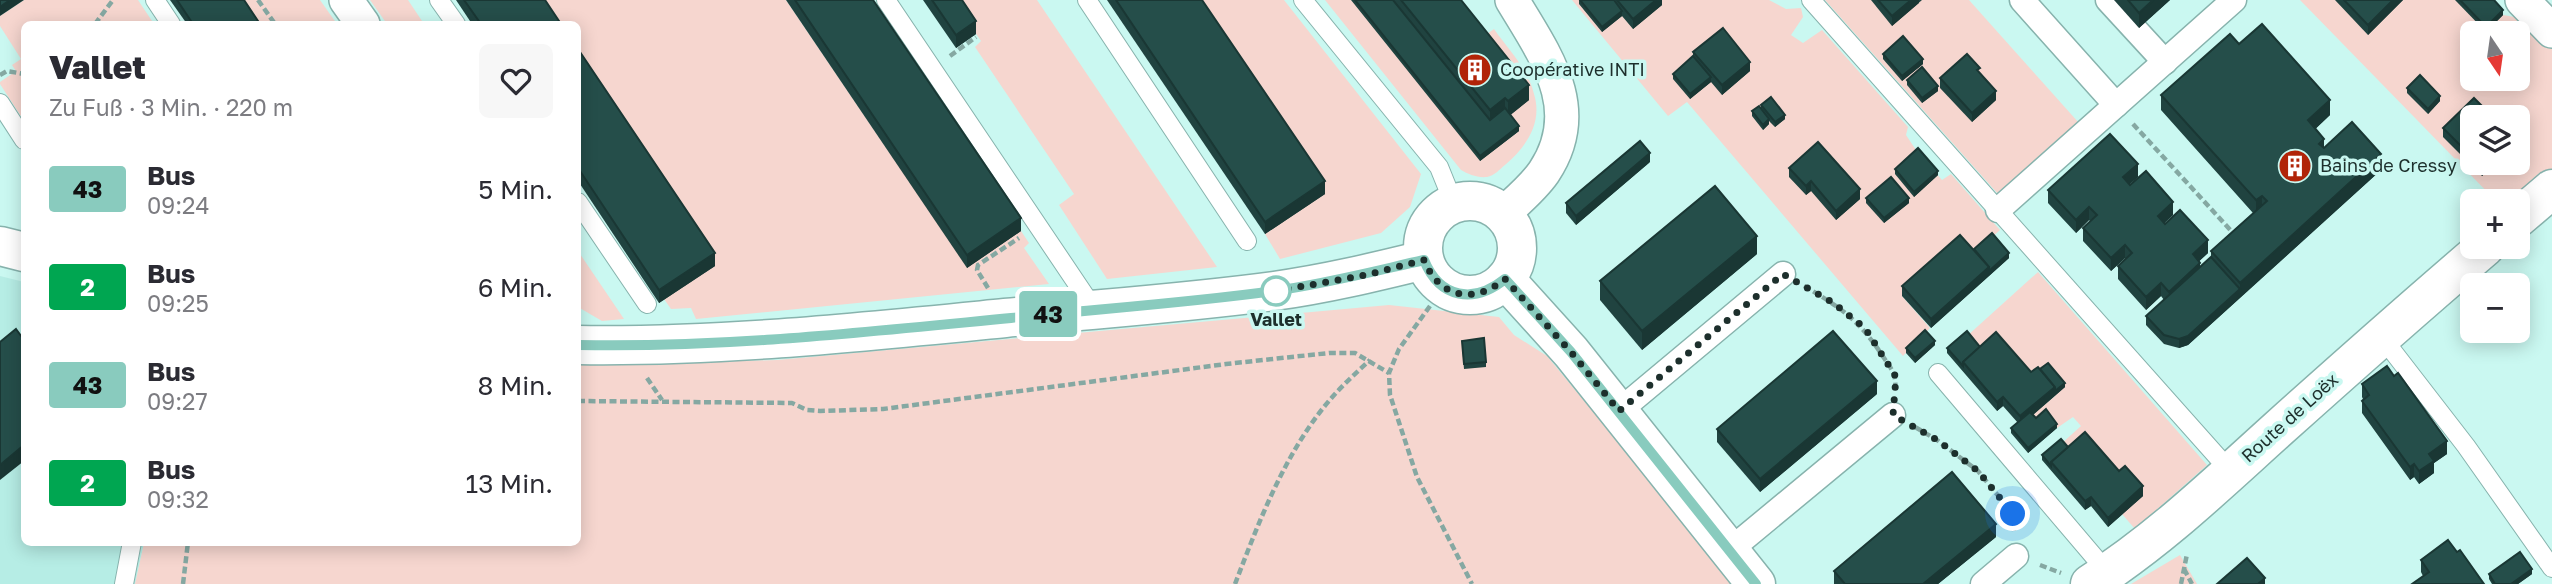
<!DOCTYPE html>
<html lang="de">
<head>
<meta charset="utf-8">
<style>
	:root { --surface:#fff; --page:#f7f7f7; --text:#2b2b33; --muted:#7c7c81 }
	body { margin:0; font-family:"Golos Text",sans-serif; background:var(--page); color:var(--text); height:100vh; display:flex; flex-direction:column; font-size:26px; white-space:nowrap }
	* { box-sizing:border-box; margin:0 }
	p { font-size:23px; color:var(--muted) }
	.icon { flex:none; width:38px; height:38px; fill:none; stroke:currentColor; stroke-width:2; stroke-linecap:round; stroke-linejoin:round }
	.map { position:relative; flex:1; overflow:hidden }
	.sheet { position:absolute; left:21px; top:21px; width:560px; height:525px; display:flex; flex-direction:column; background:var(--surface); border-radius:10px; box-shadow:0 4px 18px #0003 }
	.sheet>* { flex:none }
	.badge { padding:0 14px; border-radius:5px; font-size:24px; line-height:46px }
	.needle { width:46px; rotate:167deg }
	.fabs { position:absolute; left:2460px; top:21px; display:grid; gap:14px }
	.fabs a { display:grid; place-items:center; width:70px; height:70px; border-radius:10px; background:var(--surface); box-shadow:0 4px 18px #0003; font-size:35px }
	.you { position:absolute; width:35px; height:35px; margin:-18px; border:5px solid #fff; border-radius:50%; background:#1a73e8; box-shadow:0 0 0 10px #1a73e833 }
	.map>.badge { position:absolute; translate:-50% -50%; box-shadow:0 0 0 4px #fff }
	.round { display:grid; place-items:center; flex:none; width:74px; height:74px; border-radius:10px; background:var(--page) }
	.headline { display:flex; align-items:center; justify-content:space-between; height:119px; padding:0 28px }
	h1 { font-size:33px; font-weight:800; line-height:52px }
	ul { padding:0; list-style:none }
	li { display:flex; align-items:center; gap:21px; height:98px; padding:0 28px }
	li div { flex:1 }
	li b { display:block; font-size:26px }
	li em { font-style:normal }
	li .badge { min-width:77px; font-weight:700; text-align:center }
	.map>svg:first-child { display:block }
	.built { fill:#b6ede5 }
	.green { fill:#f6d6cf; fill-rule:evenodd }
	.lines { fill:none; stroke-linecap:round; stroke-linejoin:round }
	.service-casing { stroke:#87b3ad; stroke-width:20 }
	.pedestrian-casing { stroke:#87b3ad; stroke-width:27 }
	.minor-casing { stroke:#87b3ad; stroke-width:36 }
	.tertiary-casing { stroke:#87b3ad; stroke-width:41 }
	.path { stroke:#85a8a2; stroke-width:4.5; stroke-dasharray:7 3.5; stroke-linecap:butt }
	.service { stroke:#fff; stroke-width:18 }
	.pedestrian { stroke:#fff; stroke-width:24 }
	.minor { stroke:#fff; stroke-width:33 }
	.tertiary { stroke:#fff; stroke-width:38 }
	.wall { fill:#204340 }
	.shaded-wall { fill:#1a3734 }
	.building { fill:#254e4a; stroke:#1a3734; stroke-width:2 }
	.line-casing { stroke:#fff; stroke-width:16 }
	.line { stroke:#89cbbe; stroke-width:10 }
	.walk { stroke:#1d2f2c; stroke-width:7; stroke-dasharray:0 12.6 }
	.stop-dot { fill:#fff; stroke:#89cbbe; stroke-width:3.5 }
	.labels { text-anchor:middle; stroke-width:7; stroke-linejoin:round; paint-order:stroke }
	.poi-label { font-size:18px; fill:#1d2f2c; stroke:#caf8f1; text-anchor:start }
	.stop-label { font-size:18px; font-weight:bold; fill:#1d2f2c; stroke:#caf8f1 }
	.street-label { font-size:18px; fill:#1d2f2c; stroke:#caf8f1 }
</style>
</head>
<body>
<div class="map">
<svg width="2552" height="584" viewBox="0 0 2552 584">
	<rect width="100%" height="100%" fill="#caf8f1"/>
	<path class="built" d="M0,276l24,6v260l120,1 -9,41h-135z"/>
	<g class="green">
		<path d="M24,0h114l16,24h-130v97l-24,-37v-2l16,-11 -4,-6 9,-6 -21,-33v-10z"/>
		<path d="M238,0h82l17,24h-82z"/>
		<path d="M370,0h38l16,24h-37z"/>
		<path d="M536,0h250l103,152 132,79 8,12 -5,5 25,36 -353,35 -5,-11 -20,1 -7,-10 -86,-237v-38h-26z"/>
		<path d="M953,0h84l180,267 -110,12 -48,-74 15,-11 -99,-147 6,-6z"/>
		<path d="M1193,0h91l137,174 -11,33 -29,26 -101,26 -15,-25 59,-40z"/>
		<path d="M1325,0h26l157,117 -28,-78 14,-10c14,20 34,40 40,65 9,29 -8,53 -29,71 -5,4 -11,11 -18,12 -10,1 -19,-3 -26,-7z"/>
		<path d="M1572,0h197l17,9 15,-1 2,9 -12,18 12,8 19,-13 86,97 -2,8 12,18 24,27 9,-6 49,56 -29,26 -69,40 28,32 -27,28 -216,-254 -19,14z"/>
		<path d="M1825,0h144l110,123 -81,71z"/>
		<path d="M2300,0h189l14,15 23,4 26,26v129l-34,27h-22zM2473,33h45v46h-45zM2473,117h45v46h-45z"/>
		<path d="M578,251l46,68 -22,2 -24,-14z"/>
		<path d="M2038,272l169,193 -72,64 -13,-15 21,-19 -73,-41 -9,-10 20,-18 -8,-9 -16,11 -21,-5 -6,-6 25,-21 -72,-42 -16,-18z"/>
		<path d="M1389,305l110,12 15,18 33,21 189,228h-1601l9,-41 434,-1v-180l53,2 146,-4z"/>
		<path d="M2180,555l17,29h-66z"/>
	</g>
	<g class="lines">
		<defs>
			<g id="service">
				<path d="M155,0l16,24"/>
				<path d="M439,0l17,24"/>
				<path d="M886,0l208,309"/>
				<path d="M1087,0l160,241"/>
				<path d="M1303,0l136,167 15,37"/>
				<path d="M1811,0l420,472"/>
				<path d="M0,103l24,37"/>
				<path d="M578,202l69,102"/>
				<path d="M2381,336l85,110 86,122"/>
				<path d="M1938,373l170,200"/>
				<path d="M124,584l8,-42"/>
			</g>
			<g id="pedestrian">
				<path d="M2022,0l94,105"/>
				<path d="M2108,0l57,62"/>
				<path d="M1998,210l236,-210"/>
				<path d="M1619,411l164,-137"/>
				<path d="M1730,550l163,-135"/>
				<path d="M1983,584l33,-28"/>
			</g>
			<g id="minor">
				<path d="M346,0l17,24"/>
				<path d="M2522,0l30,31"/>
				<path d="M1503,214c14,-13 30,-26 41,-42 42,-63 1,-117 -32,-172"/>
			</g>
			<g id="tertiary">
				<circle cx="1470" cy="248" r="47"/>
				<path d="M2518,218l34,-29"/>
				<path d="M0,246l24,6"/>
				<path d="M1505,279l66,73 185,232"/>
				<path d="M578,345c143,2 285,-13 427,-27 90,-9 180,-15 269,-27 51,-7 101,-19 150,-31"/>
				<path d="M2090,584c69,-44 127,-100 188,-155 68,-61 137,-122 207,-182"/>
			</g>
		</defs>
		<use href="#service" class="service-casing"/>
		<use href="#pedestrian" class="pedestrian-casing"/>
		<use href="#minor" class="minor-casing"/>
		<use href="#tertiary" class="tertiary-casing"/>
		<g class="path">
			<path d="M258,0l17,24"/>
			<path d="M95,24l18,-24"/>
			<path d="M950,56l26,-19"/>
			<path d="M0,75l7,-4 17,3"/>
			<path d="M2133,124l102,111"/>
			<path d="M1804,286c36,21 55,34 78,69 8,12 15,19 13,34"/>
			<path d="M988,288l-11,-18 1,-5 41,-27"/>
			<path d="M1430,306l-31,43 -10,24 1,22 27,82 55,107"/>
			<path d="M647,378l15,22"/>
			<path d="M578,401l214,2 15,7 13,1 63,-2 343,-45 103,-11h26l34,20"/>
			<path d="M1915,427l22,13 41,31 35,43 1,17"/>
			<path d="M2040,565l21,8"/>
			<path d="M2184,569l8,15"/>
			<path d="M183,584l5,-42"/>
			<path d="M1235,584c25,-65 52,-137 100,-190 11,-12 23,-23 35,-34"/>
			<path d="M2181,584l6,-30"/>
		</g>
		<use href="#service" class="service"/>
		<use href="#pedestrian" class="pedestrian"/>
		<use href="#minor" class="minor"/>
		<use href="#tertiary" class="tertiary"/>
	</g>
	<g class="wall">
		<path d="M170,0h74l16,24h-73z"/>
		<path d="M456,0h89l16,24h-89z"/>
		<path d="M786,0h87l148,231 -54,37z"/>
		<path d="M923,0h39l14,34 -20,14z"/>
		<path d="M1107,0h95l123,194 -60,40z"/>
		<path d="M1351,0h110l68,100 -19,15 9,16 -39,30z"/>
		<path d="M1579,0h83v5l-29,24 -11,-13 -20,16 -23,-28z"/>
		<path d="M1871,0h51l-30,26z"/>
		<path d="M2114,0h56l-31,28z"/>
		<path d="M2335,0h68l-35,35z"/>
		<path d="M2455,0h39l9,15 -17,17z"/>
		<path d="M578,49l137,217 -56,37 -81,-122z"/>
		<path d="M1693,52l57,19 -28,24 -11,-13 -21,17 -17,-20v-5l20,-18z"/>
		<path d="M1883,54l40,10 -21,17 -19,-22z"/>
		<path d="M1980,73l16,27 -24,22 -32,-34v-10z"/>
		<path d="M1907,80l31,11 -16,12 -15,-18z"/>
		<path d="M2407,88l33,13 -12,13 -21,-21z"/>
		<path d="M2161,95l169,20 -15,14 9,18 57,23 -193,175 -9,3 -15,-4 -18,-19v-9l18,-16 -3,-4 -15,14 -28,-31v-13l8,-7 -1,-1 -14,13 -28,-30v-13l7,-7 -1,-1 -13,13 -28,-30v-13l90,-13 -9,7 44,31 -9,8 44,30 -9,8 1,6 11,-10v-6l42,-38 -92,-103z"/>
		<path d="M1761,105l24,14 -10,8 -6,-6v3l-6,6 -11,-14v-5l9,-3z"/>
		<path d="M2473,117v46h23l-14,13 -39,-39v-9z"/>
		<path d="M1650,162l-74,63 -10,-12v-10z"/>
		<path d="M1789,168l71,31 -24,21 -25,-29 -5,4 -17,-18z"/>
		<path d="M1895,169l43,6 -24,22 -19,-23z"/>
		<path d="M1866,198l43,5 -25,20 -18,-20z"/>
		<path d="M1974,249l35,9 -78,70 -29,-32v-10z"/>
		<path d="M1757,254l-115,96 -42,-50v-19z"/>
		<path d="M1935,345l-20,18 -9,-10v-5z"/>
		<path d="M1462,346l24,16v5l-22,2z"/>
		<path d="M1980,347l51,25 9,-3 25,18 -32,28 3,3 21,10 -29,25 -17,-20v-5l7,-5 -15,-17 -6,5 -50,-58v-5z"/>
		<path d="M2362,384l85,70 -13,9v10l-15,11 -5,-7 -4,3 -48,-67v-12l1,-2 -1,-2z"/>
		<path d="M1877,394l-117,98 -43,-50v-13z"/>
		<path d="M2068,447l51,24 24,25 -35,31 -17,-21 -6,4 -43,-50v-5z"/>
		<path d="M1996,537l-58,47h-104v-13z"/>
		<path d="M2457,552l-34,24 -2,-4v-12z"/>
		<path d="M2489,574h43l-14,10h-26l-3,-5z"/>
	</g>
	<g class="shaded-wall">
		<path d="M10,0h14l-24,16v-9z"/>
		<path d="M1656,0h6v5l-29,24v-10z"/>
		<path d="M1911,0h8v3l-27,23v-10z"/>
		<path d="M2153,0h17l-31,28v-15z"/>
		<path d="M2393,0h10l-35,35v-10z"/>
		<path d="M2503,10v5l-17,17v-5z"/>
		<path d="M1622,11v5l-20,16v-5z"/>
		<path d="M976,21v13l-20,14v-13z"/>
		<path d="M1923,59v5l-21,17v-5z"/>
		<path d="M1750,62v9l-28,24v-10z"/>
		<path d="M1711,77v5l-21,17v-5z"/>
		<path d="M1529,85v15l-21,17v-16z"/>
		<path d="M1938,86v5l-16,12v-5z"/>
		<path d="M1996,91v9l-24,22v-9z"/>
		<path d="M2440,96v5l-12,13v-5z"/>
		<path d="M1505,98v15l-15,12v-15z"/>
		<path d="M2330,100v15l-22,21v-16z"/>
		<path d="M1785,115v4l-10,8v-5z"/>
		<path d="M1769,119v5l-6,6v-5z"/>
		<path d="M1519,126v5l-39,30v-5z"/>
		<path d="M2324,139v16l-5,-11z"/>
		<path d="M1650,153v9l-74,63v-9z"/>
		<path d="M2381,154v16l-141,128v-15z"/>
		<path d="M2487,163h9l-14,13v-9z"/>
		<path d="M2138,164v13l-15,13v-13z"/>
		<path d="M1938,171v4l-24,22v-5z"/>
		<path d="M1325,181v13l-60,40v-12z"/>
		<path d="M1811,181v10l-5,4v-9z"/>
		<path d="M1860,189v10l-24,21v-9z"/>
		<path d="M2262,196v15l-6,5v-16z"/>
		<path d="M1909,198v5l-25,20v-5z"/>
		<path d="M2173,202v13l-15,14v-13z"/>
		<path d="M2089,207v13l-13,13v-13z"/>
		<path d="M1021,218v13l-54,37v-13z"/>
		<path d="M1757,236v18l-115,96v-19z"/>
		<path d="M2208,240v13l-15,14v-13z"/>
		<path d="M2125,245v13l-14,13v-13z"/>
		<path d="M715,253v13l-56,37v-13z"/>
		<path d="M2009,253v5l-20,18v-5z"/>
		<path d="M2200,263v13l-31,29v-13z"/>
		<path d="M1989,267v9l-58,52v-9z"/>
		<path d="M2161,283v13l-15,14v-13z"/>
		<path d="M2240,289v9l-52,47 -9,3v-9z"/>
		<path d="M1935,341v4l-20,18v-5z"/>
		<path d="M1877,381v13l-117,98v-13z"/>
		<path d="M2065,383v4l-45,39v-10l35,-29z"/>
		<path d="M2003,397v9l-6,5v-9z"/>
		<path d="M2057,424v4l-29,25v-5z"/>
		<path d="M2447,441v13l-13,9v10l-15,11v-13l10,-17z"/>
		<path d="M24,445v16l-24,19v-15z"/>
		<path d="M2414,464v13l-4,3v-13z"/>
		<path d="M2143,486v10l-35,31v-9z"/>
		<path d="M2091,497v9l-6,4v-9z"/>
		<path d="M1996,524v13l-58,47h-15z"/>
		<path d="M2532,569v5l-14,10h-7z"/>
		<path d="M2265,578v6h-7z"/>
	</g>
	<g class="building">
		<path d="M0,0h10l-10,7z"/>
		<path d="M177,0h67l16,24h-67z"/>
		<path d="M464,0h81l16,24h-80z"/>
		<path d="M795,0h78l148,218 -54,37z"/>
		<path d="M932,0h30l14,21 -20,14z"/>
		<path d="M1116,0h86l123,181 -60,41z"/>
		<path d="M1355,0h38l97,120 15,-12 14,18 -39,30z"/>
		<path d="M1401,0h60l68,85 -21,16 -3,-3 -15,12z"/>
		<path d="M1580,0h34l8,11 -20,16z"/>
		<path d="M1617,0h39l-23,19z"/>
		<path d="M1878,0h33l-19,16z"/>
		<path d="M2128,0h25l-14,13z"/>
		<path d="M2344,0h49l-25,25z"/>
		<path d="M2460,0h34l9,10 -17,17z"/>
		<path d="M2262,24l68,76 -22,20 16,19 -5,5 5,4 28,-26 29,32 -141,129 -29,-32 56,-50 -5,-5 -6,4 -95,-105 69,-61 9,10z"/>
		<path d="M1723,28l27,34 -28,23 -29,-33z"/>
		<path d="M1903,36l20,23 -21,17 -19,-22z"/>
		<path d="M578,49l137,204 -56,37 -81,-122z"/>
		<path d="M1967,54l13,14 -3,2 19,21 -24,22 -32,-35z"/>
		<path d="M1693,56l18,21 -21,17 -17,-20z"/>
		<path d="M1922,67l16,19 -16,12 -15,-18z"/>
		<path d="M2420,75l20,21 -12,13 -21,-21z"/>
		<path d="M1771,97l14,18 -10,7 -14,-17z"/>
		<path d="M2474,98l19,19h-20v41l-30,-30z"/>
		<path d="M1759,106l10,13 -6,6 -11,-14z"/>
		<path d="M2110,134l28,30 -15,13 7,8 16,-14 27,31 -15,14 7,8 15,-14 28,30 -15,14 7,9 -31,29 -8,-9 -15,14 -28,-31 14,-13 -7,-8 -14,13 -28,-30 14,-13 -8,-8 -13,13 -28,-30z"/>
		<path d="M1640,141l10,12 -74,63 -10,-13z"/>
		<path d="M1818,142l42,47 -24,22 -25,-30 -5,5 -17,-18z"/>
		<path d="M1918,148l20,23 -24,21 -19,-23z"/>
		<path d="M2478,163h9l-5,4z"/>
		<path d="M1891,177l18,21 -25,20 -18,-20z"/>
		<path d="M1715,186l42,50 -115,95 -42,-50z"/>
		<path d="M1992,233l17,20 -20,18v-4l-15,-18z"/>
		<path d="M1960,235l29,32 -58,52 -29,-33z"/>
		<path d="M2211,257l29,32 -52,47 -9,3 -15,-4 -18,-19z"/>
		<path d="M16,329l8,11v105l-24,20v-123z"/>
		<path d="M1925,330l10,11 -20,17 -9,-10z"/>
		<path d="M1833,331l44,50 -117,98 -43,-50z"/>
		<path d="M1967,331l13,16 -17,15v4l-16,-18z"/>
		<path d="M1996,332l35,40 7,-5 17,20 -35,29 -17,-19 -6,5 -34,-40z"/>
		<path d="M1484,338l2,24 -22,2 -2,-23z"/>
		<path d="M2048,363l17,20 -10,8v-4l-15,-18z"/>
		<path d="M2387,366l7,10 4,-3 49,68 -18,13 5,7 -15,10 -5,-7 -4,3 -48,-66 7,-6 -7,-11z"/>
		<path d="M2046,409l11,15 -29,24 -17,-20 19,-16 6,6z"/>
		<path d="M2085,432l34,39 6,-5 18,20 -35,32 -17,-21 -6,4 -34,-39z"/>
		<path d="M2061,439l7,8 -17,15v4l-9,-11z"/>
		<path d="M1952,472l44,52 -73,60h-78l-11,-13z"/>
		<path d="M2448,540l9,12 3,-2 24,34h-72l17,-12 -8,-12z"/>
		<path d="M2520,552l12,17 -21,15h-16l-6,-10z"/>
		<path d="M2247,558l18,20 -7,6h-41z"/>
	</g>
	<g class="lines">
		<defs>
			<path id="line" d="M578,345c145,3 288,-13 433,-27 87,-9 176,-15 263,-27 51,-7 101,-20 150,-31 16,39 50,44 81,19l66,73 185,232"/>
		</defs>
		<use href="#line" class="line-casing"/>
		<use href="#line" class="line"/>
		<path class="walk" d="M1276,291l90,-16 58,-15c16,39 50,44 81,19l66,73 48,59 164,-137 49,28 33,26 31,49 -3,38 44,25 41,31 35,43"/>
	</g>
	<defs>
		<symbol id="building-disc" viewBox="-11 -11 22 22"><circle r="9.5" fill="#b12408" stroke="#caf8f1"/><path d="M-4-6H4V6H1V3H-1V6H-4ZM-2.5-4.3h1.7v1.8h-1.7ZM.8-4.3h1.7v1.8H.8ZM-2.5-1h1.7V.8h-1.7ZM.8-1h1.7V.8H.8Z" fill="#fff"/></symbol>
	</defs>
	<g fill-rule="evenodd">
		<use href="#building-disc" x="1456" y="51" width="38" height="38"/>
		<use href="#building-disc" x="2276" y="147" width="38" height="38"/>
	</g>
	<circle class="stop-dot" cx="1276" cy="291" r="14"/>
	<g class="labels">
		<g class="poi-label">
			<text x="1500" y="76">Coopérative INTI</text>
			<text x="2320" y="172">Bains de Cressy</text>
		</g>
		<g class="stop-label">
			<text x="1276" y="326">Vallet</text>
		</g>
		<g class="street-label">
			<text transform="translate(2290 418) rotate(-42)" y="6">Route de Loëx</text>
		</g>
	</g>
</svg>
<div class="fabs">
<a><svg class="needle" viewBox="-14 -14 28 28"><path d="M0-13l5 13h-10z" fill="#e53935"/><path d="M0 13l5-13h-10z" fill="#7c7c81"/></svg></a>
<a><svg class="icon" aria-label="layers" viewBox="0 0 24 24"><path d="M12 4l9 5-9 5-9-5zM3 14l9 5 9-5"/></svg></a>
<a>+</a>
<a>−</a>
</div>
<div class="you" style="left:2013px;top:514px"></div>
<b class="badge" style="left:1048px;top:314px;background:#89cbbe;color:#111">43</b>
<section class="sheet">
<div class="headline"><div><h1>Vallet</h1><p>Zu Fuß · 3 Min. · 220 m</p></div><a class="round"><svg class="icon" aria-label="heart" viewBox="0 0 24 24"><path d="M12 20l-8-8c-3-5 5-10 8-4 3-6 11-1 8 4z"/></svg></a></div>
<ul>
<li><span class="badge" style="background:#89cbbe;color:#111">43</span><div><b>Bus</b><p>09:24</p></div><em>5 Min.</em></li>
<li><span class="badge" style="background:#00a651;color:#fff">2</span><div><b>Bus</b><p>09:25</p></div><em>6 Min.</em></li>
<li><span class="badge" style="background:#89cbbe;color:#111">43</span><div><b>Bus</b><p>09:27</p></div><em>8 Min.</em></li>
<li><span class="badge" style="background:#00a651;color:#fff">2</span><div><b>Bus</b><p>09:32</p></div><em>13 Min.</em></li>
</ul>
</section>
</div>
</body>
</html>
